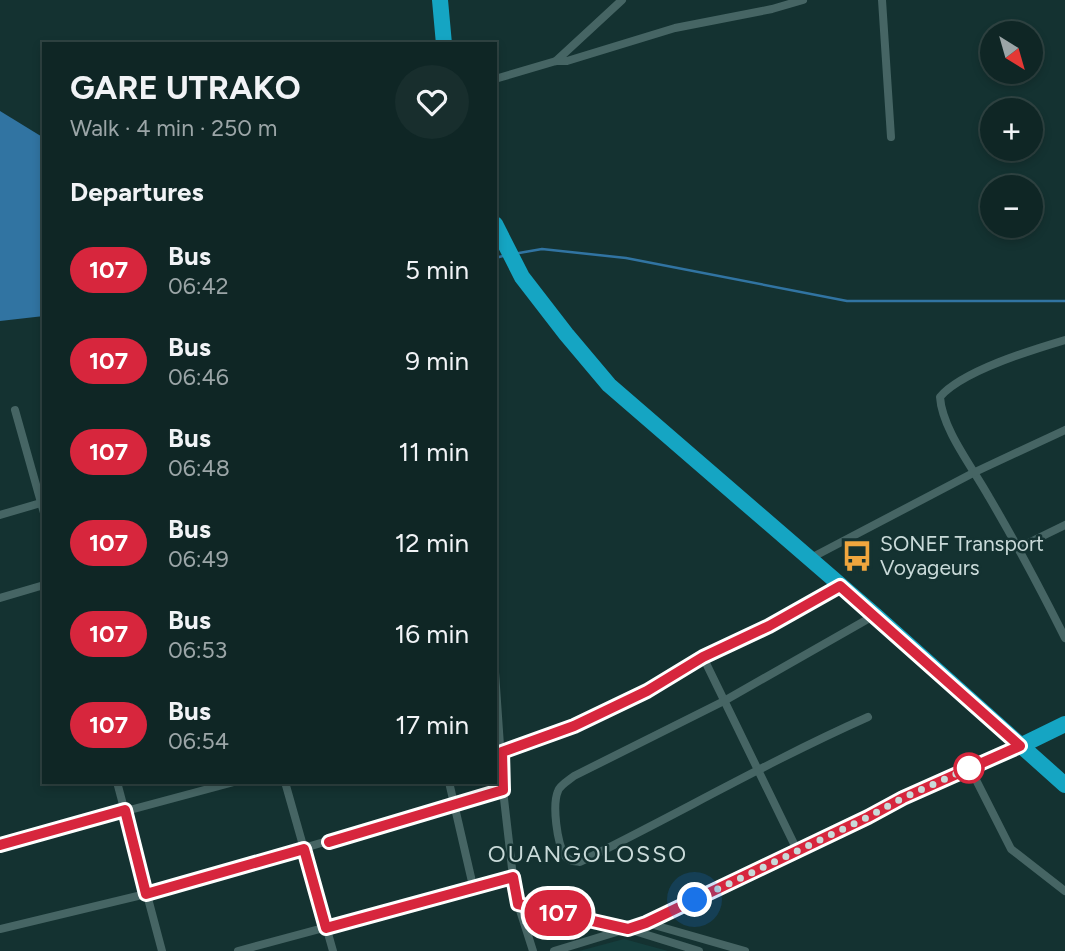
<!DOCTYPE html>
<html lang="en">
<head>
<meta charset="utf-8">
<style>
	:root { --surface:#0f2625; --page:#182e2d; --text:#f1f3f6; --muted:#9ba5a7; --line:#2f4342 }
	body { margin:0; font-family:Figtree,sans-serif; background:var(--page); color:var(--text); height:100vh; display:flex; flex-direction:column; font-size:26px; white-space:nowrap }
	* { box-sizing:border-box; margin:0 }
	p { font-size:23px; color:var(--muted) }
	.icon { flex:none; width:38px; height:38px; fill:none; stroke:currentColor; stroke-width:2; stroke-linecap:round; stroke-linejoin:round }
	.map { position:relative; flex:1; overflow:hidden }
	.drawer { position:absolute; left:42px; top:42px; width:455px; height:742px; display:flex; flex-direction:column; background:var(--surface); border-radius:0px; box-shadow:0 4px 10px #0003,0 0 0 2px var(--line) }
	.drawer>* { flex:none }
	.badge { padding:0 14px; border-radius:23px; font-size:24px; line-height:46px }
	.needle { width:46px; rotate:143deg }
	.fabs { position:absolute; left:980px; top:21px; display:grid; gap:14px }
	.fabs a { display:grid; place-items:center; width:63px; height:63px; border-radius:50%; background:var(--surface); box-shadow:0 4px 10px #0003,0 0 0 2px var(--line); font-size:35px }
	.you { position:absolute; width:35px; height:35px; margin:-18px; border:5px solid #fff; border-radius:50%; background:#1a73e8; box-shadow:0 0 0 10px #1a73e833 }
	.map>.badge { position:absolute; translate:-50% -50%; box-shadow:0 0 0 4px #fff }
	h2 { padding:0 28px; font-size:26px; line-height:63px }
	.round { display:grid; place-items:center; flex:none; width:74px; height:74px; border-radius:37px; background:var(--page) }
	.headline { display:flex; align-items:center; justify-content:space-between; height:119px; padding:0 28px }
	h1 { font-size:33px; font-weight:700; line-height:52px }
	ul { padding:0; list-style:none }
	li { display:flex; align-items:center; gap:21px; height:91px; padding:0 28px }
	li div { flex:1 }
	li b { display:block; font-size:26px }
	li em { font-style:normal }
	li .badge { min-width:77px; font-weight:700; text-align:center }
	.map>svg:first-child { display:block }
	.built { fill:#153e3d }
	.water { fill:#3174a2 }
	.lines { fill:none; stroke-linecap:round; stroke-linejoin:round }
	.stream { stroke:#3174a2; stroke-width:2.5 }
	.street { stroke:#466564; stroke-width:8 }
	.highway { stroke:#15a5c3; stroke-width:16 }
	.line-casing { stroke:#fff; stroke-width:16 }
	.line { stroke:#d7263d; stroke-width:10 }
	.walk { stroke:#c9dad9; stroke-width:7; stroke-dasharray:0 12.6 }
	.stop-dot { fill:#fff; stroke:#d7263d; stroke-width:3.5 }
	.labels { text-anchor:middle; stroke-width:5; stroke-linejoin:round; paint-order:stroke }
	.poi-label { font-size:21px; fill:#c9dad9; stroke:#143231; text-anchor:start }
	.neighbourhood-label { font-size:23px; letter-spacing:2px; fill:#c9dad9; stroke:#143231 }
</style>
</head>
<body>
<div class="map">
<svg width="1065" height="951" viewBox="0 0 1065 951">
	<rect width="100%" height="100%" fill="#143231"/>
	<path class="built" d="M624,939l44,12h-89z"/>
	<path class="water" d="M0,111l44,27v178l-44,5z"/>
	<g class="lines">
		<g class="stream">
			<path d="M519,253l23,-4 84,9 221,43h218"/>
			<path d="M495,258l8,-2"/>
		</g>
		<g class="street">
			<path d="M882,0l9,137"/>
			<path d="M556,61l66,-61"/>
			<path d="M495,79l61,-18h11l108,-33 97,-19 31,-9"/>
			<path d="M1065,340c-34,10 -103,31 -125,57 2,32 33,71 49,100 27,46 52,93 76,141"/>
			<path d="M15,410l29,103"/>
			<path d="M0,515l44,-13"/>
			<path d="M1018,548l47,-23"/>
			<path d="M809,559l166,-87 90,-42"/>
			<path d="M0,598l44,-13"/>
			<path d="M703,657l94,193"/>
			<path d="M495,672l8,118 10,87 5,27 15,47"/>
			<path d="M868,717c-99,44 -192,98 -288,145 -6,-1 -11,-1 -15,-6 -8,-13 -13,-51 -7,-65 2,-6 10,-10 16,-15l150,-75 151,-86"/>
			<path d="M502,752l72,-26 73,-35 56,-34 66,-31 71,-40"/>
			<path d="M970,768l41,81 54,42"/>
			<path d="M117,782l45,169"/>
			<path d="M285,782l48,169"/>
			<path d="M449,782l24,104"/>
			<path d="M0,845l234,-63"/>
			<path d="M518,904l110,25 71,22"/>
			<path d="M647,923l98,28"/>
			<path d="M0,929l146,-35 357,-104"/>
			<path d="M238,951l275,-74"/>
			<path d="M554,951l92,-28 222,-106 35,-19 117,-52"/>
		</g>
		<g class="highway">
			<path d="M440,0l4,44"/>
			<path d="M495,224l27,53 44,57 43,51 266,230 190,170"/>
			<path d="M1020,746l45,-22"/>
		</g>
	</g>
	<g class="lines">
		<defs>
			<path id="line" d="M0,845l125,-35 21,84 158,-45 22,79 187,-51 5,27 110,25 18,-6 222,-106 35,-19 117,-52 -180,-160 -71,40 -66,31 -56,34 -73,35 -72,26 1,38 -174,52"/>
		</defs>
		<use href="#line" class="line-casing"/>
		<use href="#line" class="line"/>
		<path class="walk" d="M695,900l173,-83 35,-19 66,-30"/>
	</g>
	<defs>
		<symbol id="bus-bare" viewBox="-9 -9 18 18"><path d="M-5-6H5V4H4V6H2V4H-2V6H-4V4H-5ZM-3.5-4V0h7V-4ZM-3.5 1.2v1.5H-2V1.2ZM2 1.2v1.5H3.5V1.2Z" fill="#f0a63e" stroke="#143231" stroke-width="2.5" paint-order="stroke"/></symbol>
	</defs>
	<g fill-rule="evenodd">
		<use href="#bus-bare" x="835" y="534" width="44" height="44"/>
	</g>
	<circle class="stop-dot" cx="969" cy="768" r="14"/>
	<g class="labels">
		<g class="poi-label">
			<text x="880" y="551">SONEF Transport<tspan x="880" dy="24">Voyageurs</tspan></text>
		</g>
		<g class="neighbourhood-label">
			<text x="588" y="862">OUANGOLOSSO</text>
		</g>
	</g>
</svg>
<div class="fabs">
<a><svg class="needle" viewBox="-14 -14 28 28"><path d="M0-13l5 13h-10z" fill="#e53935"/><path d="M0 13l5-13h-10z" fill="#9ba5a7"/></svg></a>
<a>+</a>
<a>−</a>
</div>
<div class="you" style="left:695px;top:900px"></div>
<b class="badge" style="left:558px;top:913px;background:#d7263d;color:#fff">107</b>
<section class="drawer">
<div class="headline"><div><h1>GARE UTRAKO</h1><p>Walk · 4 min · 250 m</p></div><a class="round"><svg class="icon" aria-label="heart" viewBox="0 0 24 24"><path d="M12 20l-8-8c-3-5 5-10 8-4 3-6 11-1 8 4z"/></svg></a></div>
<h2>Departures</h2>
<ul>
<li><span class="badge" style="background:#d7263d;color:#fff">107</span><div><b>Bus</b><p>06:42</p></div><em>5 min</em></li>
<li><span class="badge" style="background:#d7263d;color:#fff">107</span><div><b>Bus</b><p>06:46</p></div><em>9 min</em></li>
<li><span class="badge" style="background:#d7263d;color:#fff">107</span><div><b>Bus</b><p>06:48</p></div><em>11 min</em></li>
<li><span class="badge" style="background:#d7263d;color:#fff">107</span><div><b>Bus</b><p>06:49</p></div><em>12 min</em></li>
<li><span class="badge" style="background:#d7263d;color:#fff">107</span><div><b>Bus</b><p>06:53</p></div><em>16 min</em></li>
<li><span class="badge" style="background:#d7263d;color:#fff">107</span><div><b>Bus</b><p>06:54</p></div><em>17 min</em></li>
</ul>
</section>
</div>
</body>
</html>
